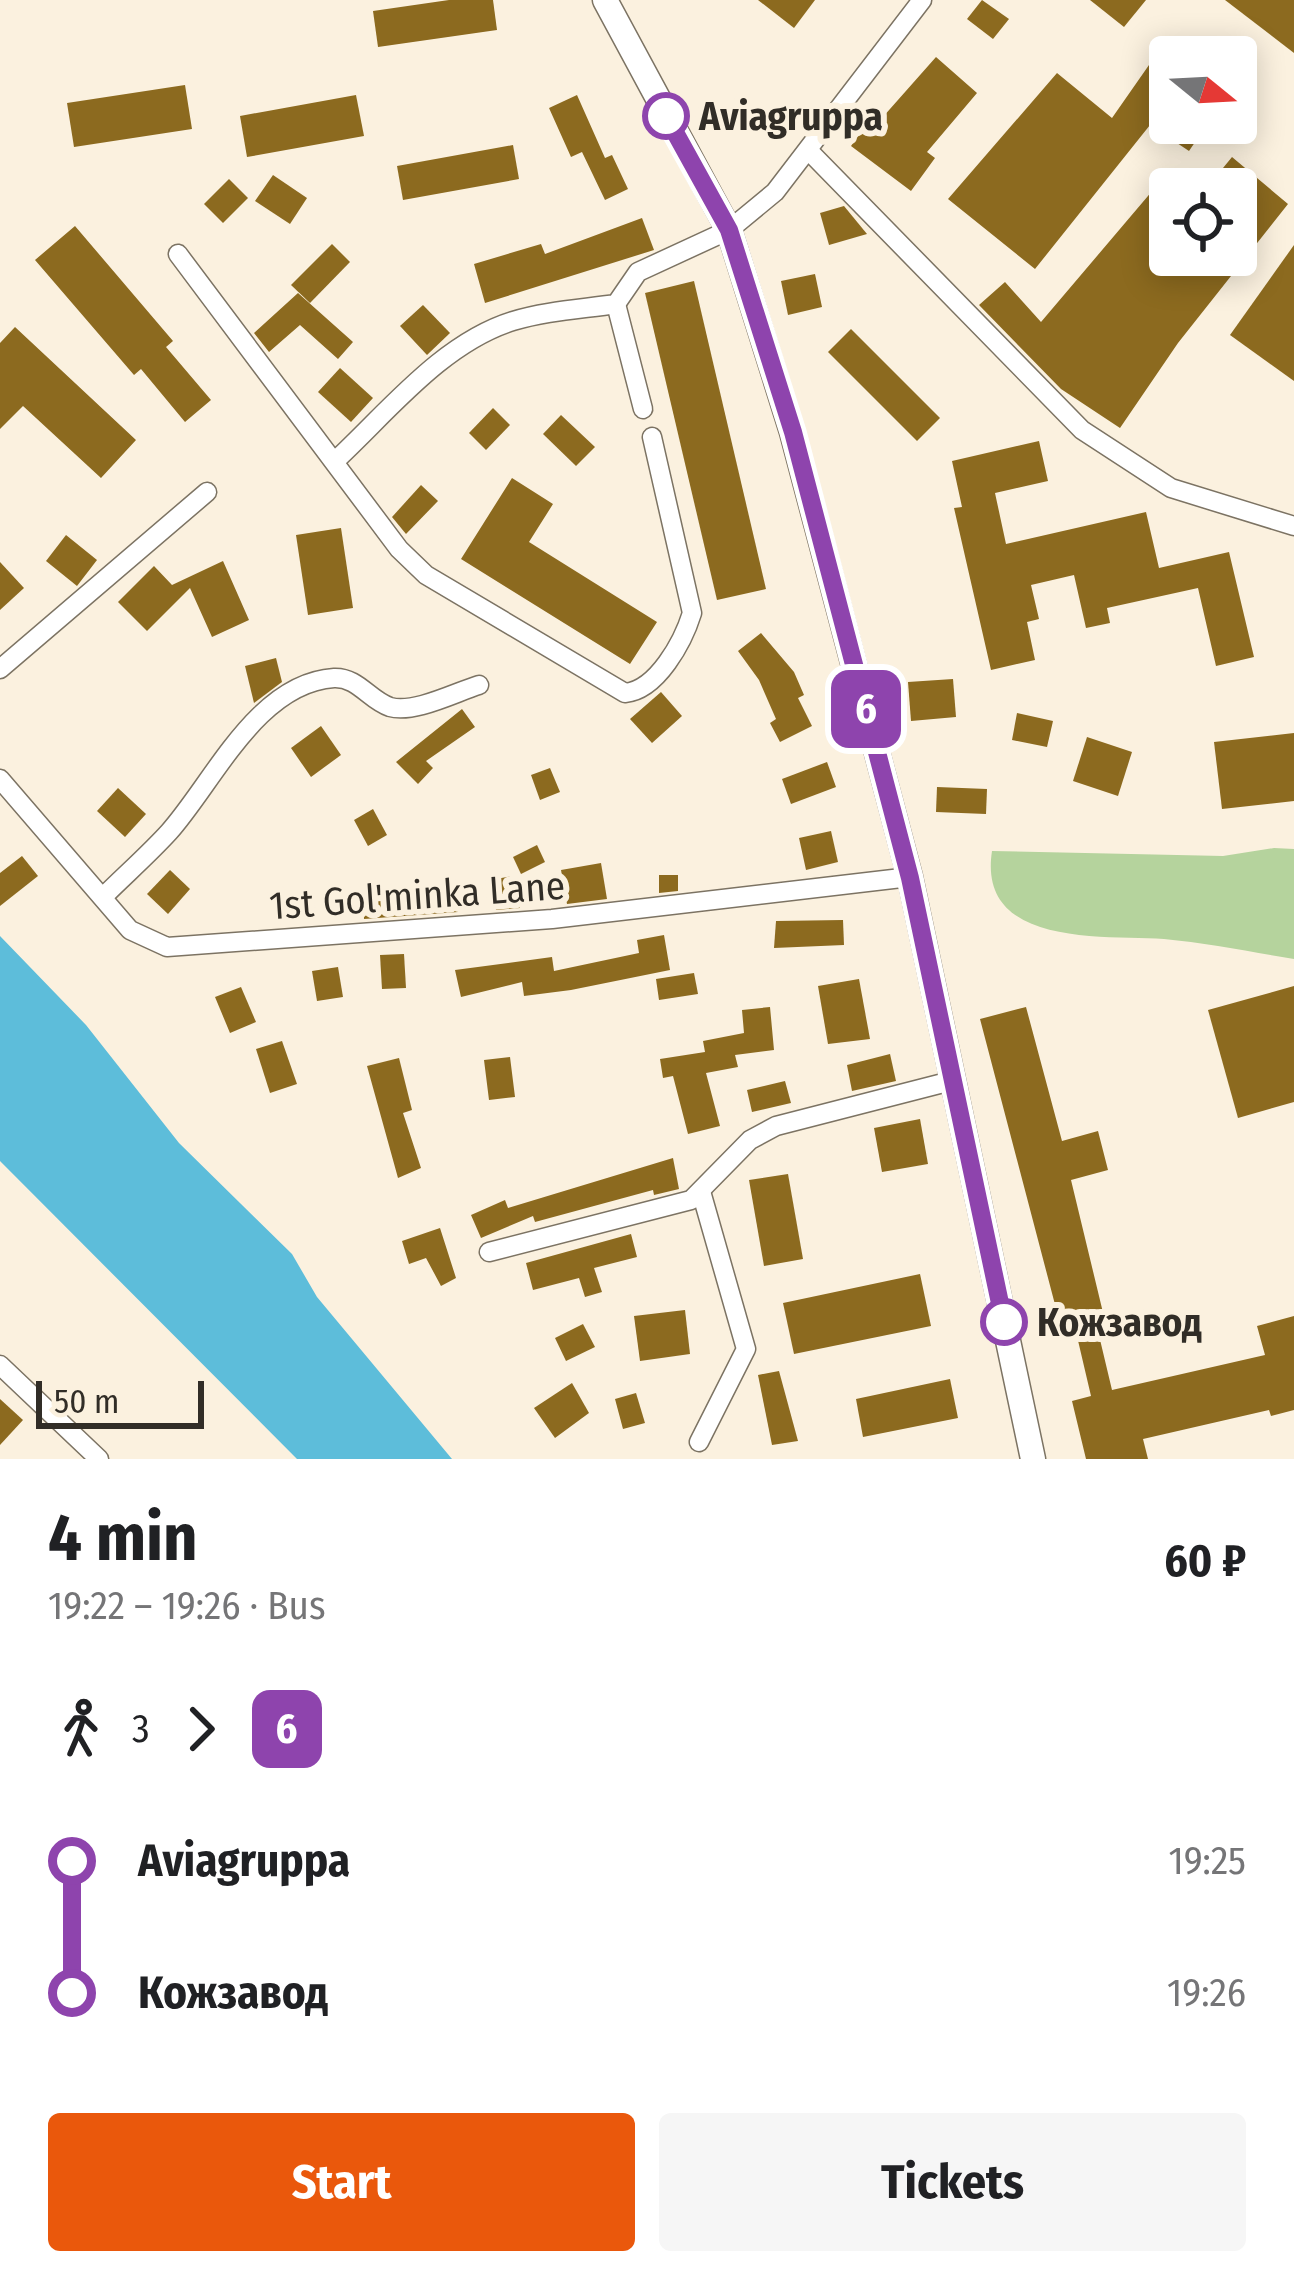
<!DOCTYPE html>
<html lang="en">
<head>
<meta charset="utf-8">
<style>
	:root { --surface:#fff; --page:#f6f6f6; --text:#202124; --muted:#757577; --accent:#ea580c }
	body { margin:0; font-family:"Fira Sans Condensed",sans-serif; background:var(--page); color:var(--text); height:100vh; display:flex; flex-direction:column; font-size:45px; white-space:nowrap }
	* { box-sizing:border-box; margin:0 }
	p { font-size:39px; color:var(--muted) }
	.icon { flex:none; width:66px; height:66px; fill:none; stroke:currentColor; stroke-width:2; stroke-linecap:round; stroke-linejoin:round }
	.map { position:relative; height:1459px; overflow:hidden }
	.sheet { display:flex; flex-direction:column; background:var(--surface); flex:1 }
	.sheet>* { flex:none }
	.badge { padding:0 24px; border-radius:18px; font-size:42px; line-height:78px }
	.needle { width:78px; rotate:108deg }
	.controls { position:absolute; left:1149px; top:36px; display:grid; gap:24px }
	.controls a { display:grid; place-items:center; width:108px; height:108px; border-radius:12px; background:var(--surface); box-shadow:0 6px 30px #0003; font-size:60px }
	.scale { position:absolute; left:36px; bottom:30px; width:168px; box-sizing:border-box; padding-left:12px; border:6px solid #312d27; border-top:0; font-size:33px; line-height:42px; white-space:nowrap; color:#312d27; -webkit-text-stroke:9px #fbf1df; paint-order:stroke }
	.map>.badge { position:absolute; translate:-50% -50%; box-shadow:0 0 0 6px #fff }
	.legs { display:flex; align-items:center; gap:18px; height:132px; padding:0 48px; font-size:39px }
	.legs p { margin-inline-start:auto }
	.summary { display:flex; align-items:center; justify-content:space-between; height:204px; padding:0 48px }
	h1 { font-size:66px; font-weight:700; line-height:90px }
	.action { display:flex; gap:24px; margin-top:auto; padding:24px 48px }
	.action a { flex:1; height:138px; border-radius:12px; background:var(--accent); color:#fff; font-size:48px; font-weight:700; line-height:138px; text-align:center }
	.action a+a { background:var(--page); color:var(--text) }
	ul { padding:0 48px; list-style:none }
	li { display:flex; align-items:center; gap:42px; height:132px; font-size:45px }
	li i { display:grid; place-items:center; width:18px; height:100%; margin:0 15px; background:currentColor }
	li i::after { content:''; width:30px; height:30px; margin:-15px; border:9px solid; border-radius:50%; background:var(--surface) }
	li p { margin-inline-start:auto }
	li:first-child i { background:linear-gradient(#0000 50%,currentColor 0) }
	li:last-child i { background:linear-gradient(currentColor 50%,#0000 0) }
	.map>svg:first-child { display:block }
	.green { fill:#b5d39d }
	.water { fill:#5dbdda }
	.building { fill:#8c6a1f }
	.lines { fill:none; stroke-linecap:round; stroke-linejoin:round }
	.minor-casing { stroke:#7c7363; stroke-width:21 }
	.secondary-casing { stroke:#7c7363; stroke-width:27 }
	.minor { stroke:#fff; stroke-width:18 }
	.secondary { stroke:#fff; stroke-width:24 }
	.line-1-casing { stroke:#fff; stroke-width:27 }
	.line-1 { stroke:#8e44ad; stroke-width:18 }
	.stop-1-dot { fill:#fff; stroke:#8e44ad; stroke-width:6 }
	.labels { text-anchor:middle; stroke-width:12; stroke-linejoin:round; paint-order:stroke }
	.stop-label { font-size:39px; font-weight:bold; fill:#312d27; stroke:#fbf1df; text-anchor:start }
	.street-label { font-size:39px; fill:#312d27; stroke:#fbf1df }
</style>
</head>
<body>
<div class="map">
<svg width="1294" height="1459" viewBox="0 0 1294 1459">
	<rect width="100%" height="100%" fill="#fbf1df"/>
	<path class="green" d="M1274,848l20,1v110c-42,-7 -87,-16 -130,-20 -59,-4 -187,9 -172,-88l231,5z"/>
	<path class="water" d="M0,936l86,89 93,118 113,111 25,43 135,162h-155l-297,-298z"/>
	<g class="building">
		<path d="M449,0h44l4,30 -119,17 -5,-36z"/>
		<path d="M758,0h57l-21,28z"/>
		<path d="M982,0l27,19 -16,20 -26,-20z"/>
		<path d="M1090,0h56l-22,27z"/>
		<path d="M1225,0h69v53z"/>
		<path d="M936,57l41,36 -50,59 8,6 -24,33 -60,-45 24,-33 7,5z"/>
		<path d="M1149,65l21,14v44h38l-19,28 -39,-26 -115,144 -87,-70 109,-126 55,45z"/>
		<path d="M185,85l7,44 -118,18 -7,-44z"/>
		<path d="M356,95l8,41 -117,21 -7,-41z"/>
		<path d="M577,95l28,63 7,-3 16,34 -23,11 -23,-48 -11,5 -22,-49z"/>
		<path d="M513,145l6,34 -116,21 -6,-34z"/>
		<path d="M1232,157l56,47 -110,139 -58,85 -59,-39 -82,-84 26,-23 36,40 118,-139 11,10v62h66v-66h-10l-12,-10z"/>
		<path d="M273,175l34,23 -17,26 -35,-23z"/>
		<path d="M229,179l19,19 -25,25 -19,-19z"/>
		<path d="M844,206l23,28 -38,11 -9,-32z"/>
		<path d="M642,218l12,32 -169,53 -11,-39 67,-20 4,10z"/>
		<path d="M75,226l98,115 -7,6 45,53 -26,22 -44,-53 -7,6 -99,-115z"/>
		<path d="M332,244l18,18 -40,41 -19,-18z"/>
		<path d="M1294,245v136l-64,-46z"/>
		<path d="M815,274l7,33 -34,8 -7,-34z"/>
		<path d="M694,281l72,308 -49,11 -72,-307z"/>
		<path d="M298,293l55,49 -15,17 -38,-34 -31,27 -15,-19z"/>
		<path d="M423,305l27,28 -23,22 -27,-29z"/>
		<path d="M15,327l121,113 -35,38 -78,-72 -23,23v-86z"/>
		<path d="M851,329l89,89 -23,23 -89,-89z"/>
		<path d="M340,368l33,30 -22,24 -33,-30z"/>
		<path d="M493,408l17,17 -24,25 -17,-17z"/>
		<path d="M561,415l34,32 -19,19 -33,-32z"/>
		<path d="M1039,441l9,40 -53,12 11,51 140,-32 13,56 70,-16 25,105 -38,9 -18,-78 -91,20 3,15 -24,5 -12,-53 -43,10 8,34 -12,3 8,38 -44,10 -37,-162 8,-1 -10,-46z"/>
		<path d="M512,478l41,26 -24,38 128,80 -27,42 -169,-105z"/>
		<path d="M421,485l17,16 -32,33 -14,-17z"/>
		<path d="M341,528l12,80 -45,7 -12,-80z"/>
		<path d="M66,535l31,25 -20,26 -31,-25z"/>
		<path d="M223,561l26,59 -37,17 -22,-49 -43,43 -29,-29 36,-36 18,19z"/>
		<path d="M0,562l24,26 -24,22z"/>
		<path d="M761,633l33,39 10,23 -6,3 14,28 -32,16 -10,-19 6,-4 -17,-39 -21,-29z"/>
		<path d="M276,658l6,24 -28,21 -9,-37z"/>
		<path d="M953,679l3,38 -45,4 -3,-39z"/>
		<path d="M661,692l21,24 -30,27 -22,-24z"/>
		<path d="M462,709l13,18 -49,34 7,7 -15,16 -22,-22z"/>
		<path d="M1017,713l36,8 -6,26 -35,-7z"/>
		<path d="M321,726l20,29 -30,22 -20,-29z"/>
		<path d="M1294,733v68l-72,8 -8,-67z"/>
		<path d="M1087,737l45,15 -14,44 -45,-15z"/>
		<path d="M827,762l9,25 -45,17 -9,-25z"/>
		<path d="M550,768l10,24 -20,8 -9,-25z"/>
		<path d="M937,787l50,2 -1,25 -50,-2z"/>
		<path d="M118,788l28,26 -21,23 -28,-26z"/>
		<path d="M373,809l14,26 -19,11 -14,-26z"/>
		<path d="M831,831l7,31 -32,8 -7,-32z"/>
		<path d="M537,845l8,17 -24,12 -8,-17z"/>
		<path d="M22,856l16,20 -38,30v-33z"/>
		<path d="M601,863l6,36 -40,5 -6,-34z"/>
		<path d="M170,870l20,19 -22,25 -21,-20z"/>
		<path d="M659,875h19v16l-19,2z"/>
		<path d="M513,876l7,32 -24,2 -6,-30z"/>
		<path d="M421,890h38l-1,22 -94,7 -1,-23z"/>
		<path d="M843,920l1,25 -70,3 2,-27z"/>
		<path d="M664,935l6,35 -99,20 -47,6 -2,-14 -61,15 -6,-27 97,-13 2,14 85,-18 -2,-13z"/>
		<path d="M404,954l2,34 -24,1 -2,-34z"/>
		<path d="M338,967l5,30 -26,4 -5,-30z"/>
		<path d="M694,973l4,21 -39,6 -3,-21z"/>
		<path d="M859,979l11,60 -42,5 -10,-58z"/>
		<path d="M1294,986v116l-56,16 -30,-108z"/>
		<path d="M241,987l15,35 -26,11 -15,-36z"/>
		<path d="M770,1007l4,43 -39,5 3,12 -32,6 14,53 -32,8 -15,-58 -10,2 -3,-19 45,-7 -2,-11 41,-8 -2,-23z"/>
		<path d="M1026,1007l36,134 36,-10 10,39 -37,10 35,145 -9,2 15,63 153,-35 -8,-29 37,-10v94l-23,6 -2,-6 -126,29 5,20h-62l-14,-58 19,-5 -15,-64 -13,3 -83,-316z"/>
		<path d="M282,1041l15,43 -27,9 -14,-44z"/>
		<path d="M890,1054l6,27 -44,10 -5,-26z"/>
		<path d="M510,1057l5,40 -26,3 -5,-40z"/>
		<path d="M399,1058l13,52 -9,3 18,55 -23,10 -31,-112z"/>
		<path d="M785,1081l6,22 -39,9 -5,-22z"/>
		<path d="M920,1119l8,45 -46,8 -8,-44z"/>
		<path d="M673,1158l6,31 -25,6 -1,-5 -118,32 -2,-6 -52,22 -10,-23 34,-15 3,8z"/>
		<path d="M788,1174l15,85 -39,7 -15,-86z"/>
		<path d="M440,1228l16,50 -15,8 -15,-28 -17,6 -7,-23z"/>
		<path d="M631,1234l6,23 -43,11 8,24 -17,5 -6,-19 -46,12 -7,-27z"/>
		<path d="M920,1274l11,52 -137,28 -11,-51z"/>
		<path d="M685,1310l5,44 -50,7 -6,-45z"/>
		<path d="M583,1324l12,23 -29,14 -11,-23z"/>
		<path d="M779,1371l19,70 -26,4 -14,-70z"/>
		<path d="M950,1379l8,39 -95,19 -7,-38z"/>
		<path d="M572,1383l17,30 -34,25 -21,-30z"/>
		<path d="M636,1393l9,30 -22,6 -8,-30z"/>
		<path d="M0,1399l23,21 -23,25z"/>
	</g>
	<g class="lines">
		<defs>
			<g id="minor">
				<path d="M808,150l274,280 89,58 123,38"/>
				<path d="M178,254l221,295 27,26 199,118c32,-3 58,-51 67,-80l-40,-176"/>
				<path d="M616,304l27,105"/>
				<path d="M335,461c53,-49 107,-118 178,-140 32,-10 69,-12 103,-17l22,-32 91,-42 46,-38 147,-192"/>
				<path d="M0,669l207,-177"/>
				<path d="M0,779l130,151 37,17 385,-28 358,-42"/>
				<path d="M103,897c22,-22 45,-42 66,-65 44,-49 88,-149 165,-154 24,-1 35,22 56,29 24,7 66,-15 89,-22"/>
				<path d="M489,1252l202,-52 59,-60 26,-14 179,-46"/>
				<path d="M0,1365l99,94"/>
				<path d="M699,1442l47,-93 -44,-154"/>
			</g>
			<path id="secondary" d="M605,0l124,230 63,202 118,445 123,582"/>
		</defs>
		<use href="#minor" class="minor-casing"/>
		<use href="#secondary" class="secondary-casing"/>
		<use href="#minor" class="minor"/>
		<use href="#secondary" class="secondary"/>
	</g>
	<g class="lines">
		<defs>
			<path id="line-1" d="M666,116l63,114 64,202 117,446 94,444"/>
		</defs>
		<use href="#line-1" class="line-1-casing"/>
		<use href="#line-1" class="line-1"/>
	</g>
	<g class="stop-1-dot">
		<circle cx="666" cy="116" r="21"/>
		<circle cx="1004" cy="1322" r="21"/>
	</g>
	<g class="labels">
		<g class="stop-label">
			<text x="699" y="130">Aviagruppa</text>
			<text x="1037" y="1336">Кожзавод</text>
		</g>
		<g class="street-label">
			<text transform="translate(417 895) rotate(-4)" y="14">1st Gol'minka Lane</text>
		</g>
	</g>
</svg>
<div class="controls">
<a><svg class="needle" viewBox="-14 -14 28 28"><path d="M0-13l5 13h-10z" fill="#e53935"/><path d="M0 13l5-13h-10z" fill="#757577"/></svg></a>
<a><svg class="icon" aria-label="locate" viewBox="0 0 24 24"><circle cx="12" cy="12" r="6"/><path d="M12 2v4M12 18v4M2 12h4M18 12h4"/></svg></a>
</div>
<div class="scale">50 m</div>
<b class="badge" style="left:866px;top:709px;background:#8e44ad;color:#fff">6</b>
</div>
<section class="sheet">
<div class="summary"><div><h1>4 min</h1><p>19:22 – 19:26 · Bus</p></div><b>60 ₽</b></div>
<div class="legs"><svg class="icon" aria-label="walk" viewBox="0 0 24 24"><circle cx="13" cy="4" r="2"/><path d="M13 8l-2 6 4 7M11 14l-3 7M7 12l3-4h3l4 4"/></svg>3<svg class="icon" aria-label="forward" viewBox="0 0 24 24"><path d="M9 5l7 7-7 7"/></svg><b class="badge" style="background:#8e44ad;color:#fff">6</b></div>
<ul>
<li><i style="color:#8e44ad"></i><b>Aviagruppa</b><p>19:25</p></li>
<li><i style="color:#8e44ad"></i><b>Кожзавод</b><p>19:26</p></li>
</ul>
<div class="action"><a>Start</a><a>Tickets</a></div>
</section>
</body>
</html>
